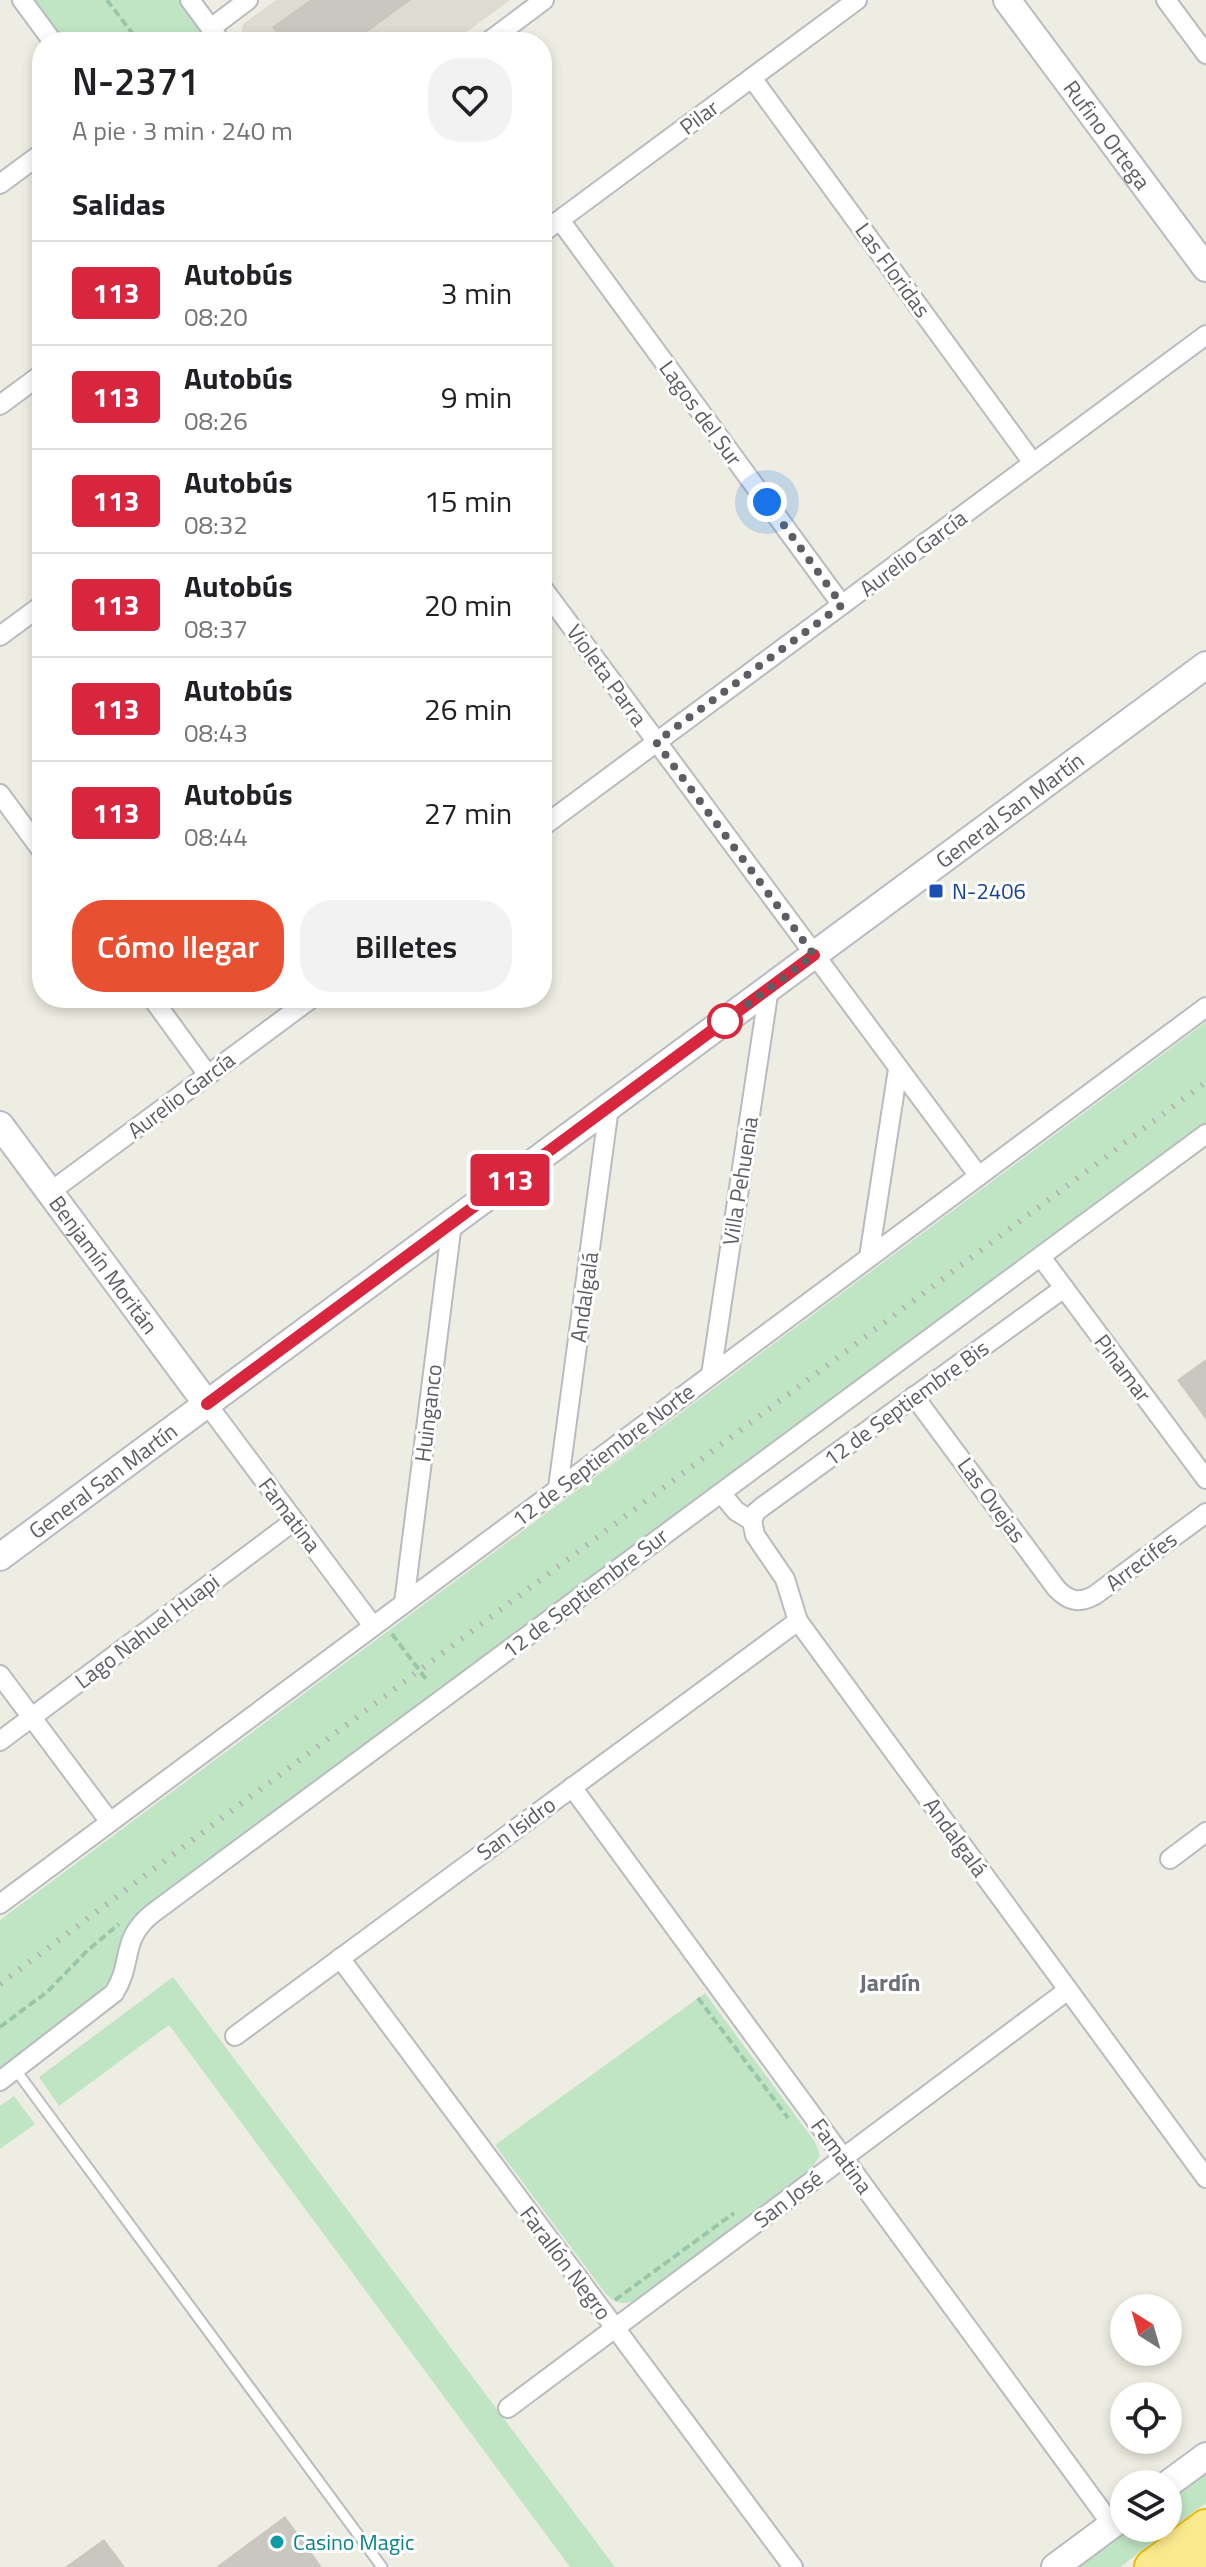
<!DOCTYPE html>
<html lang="es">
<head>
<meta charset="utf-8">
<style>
	:root { --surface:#fff; --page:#f2f2f2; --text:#202124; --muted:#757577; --line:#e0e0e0; --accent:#e75031 }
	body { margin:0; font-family:"Titillium Web",sans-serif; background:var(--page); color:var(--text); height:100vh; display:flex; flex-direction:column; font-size:30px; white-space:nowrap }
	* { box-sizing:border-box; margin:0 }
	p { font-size:26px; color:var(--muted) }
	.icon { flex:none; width:44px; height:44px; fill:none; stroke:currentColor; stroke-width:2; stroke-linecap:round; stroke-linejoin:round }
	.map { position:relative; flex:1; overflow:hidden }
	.details { position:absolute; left:32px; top:32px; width:520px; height:976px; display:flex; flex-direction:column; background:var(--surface); border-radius:32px; box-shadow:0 4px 12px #0003 }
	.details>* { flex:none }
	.badge { padding:0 16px; border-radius:6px; font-size:28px; line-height:52px }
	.needle { width:52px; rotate:323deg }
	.buttons { position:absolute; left:1110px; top:2294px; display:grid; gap:16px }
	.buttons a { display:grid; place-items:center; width:72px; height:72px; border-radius:50%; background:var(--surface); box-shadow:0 4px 12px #0003; font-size:40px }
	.you { position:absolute; width:40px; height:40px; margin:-20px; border:6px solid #fff; border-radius:50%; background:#1a73e8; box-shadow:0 0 0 12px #1a73e833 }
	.map>.badge { position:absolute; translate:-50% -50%; box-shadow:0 0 0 4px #fff }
	h2 { padding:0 40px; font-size:30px; line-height:72px }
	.round { display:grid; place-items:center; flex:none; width:84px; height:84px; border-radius:32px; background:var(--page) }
	.headline { display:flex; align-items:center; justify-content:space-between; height:136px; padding:0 40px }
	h1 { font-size:38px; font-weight:600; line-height:60px }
	.cta { display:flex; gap:16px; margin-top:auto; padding:16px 40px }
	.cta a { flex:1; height:92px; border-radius:32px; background:var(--accent); color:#fff; font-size:32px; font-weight:600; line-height:92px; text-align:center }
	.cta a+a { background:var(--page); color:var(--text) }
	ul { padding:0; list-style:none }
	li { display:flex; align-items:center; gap:24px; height:104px; padding:0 40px; border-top:2px solid var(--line) }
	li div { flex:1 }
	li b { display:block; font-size:30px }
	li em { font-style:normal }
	li .badge { min-width:88px; font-weight:700; text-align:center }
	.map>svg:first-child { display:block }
	.education { fill:#dedcd2 }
	.green { fill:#c0e5c4 }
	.building { fill:#cac7c1 }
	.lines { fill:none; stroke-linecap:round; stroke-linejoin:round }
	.lane-casing { stroke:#b9bbbf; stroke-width:13 }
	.street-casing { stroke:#b9bbbf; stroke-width:22 }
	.secondary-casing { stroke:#b9bbc2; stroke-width:30 }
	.highway-casing { stroke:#eebb03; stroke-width:38 }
	.path { stroke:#99c6ab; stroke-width:4; stroke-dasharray:8 4; stroke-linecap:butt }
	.lane { stroke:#fff; stroke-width:9 }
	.street { stroke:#fff; stroke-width:18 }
	.secondary { stroke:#fff; stroke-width:26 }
	.highway { stroke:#fbea8d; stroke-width:34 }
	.rail { stroke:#b4b5b5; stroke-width:6; stroke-dasharray:2 10; stroke-linecap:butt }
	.line-casing { stroke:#fff; stroke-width:18 }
	.line { stroke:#d7263d; stroke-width:12 }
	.walk { stroke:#5c5e64; stroke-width:8; stroke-dasharray:0 14.4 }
	.transit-dot { fill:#1a4fb4; stroke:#fff; stroke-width:3 }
	.stop-dot { fill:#fff; stroke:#d7263d; stroke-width:4 }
	.culture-dot { fill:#0f9aa8; stroke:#fff; stroke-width:3 }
	.labels { text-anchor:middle; stroke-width:6; stroke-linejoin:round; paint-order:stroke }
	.street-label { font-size:22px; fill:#5c5e64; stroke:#fff }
	.transit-label { font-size:22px; fill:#164399; stroke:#fff; text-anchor:start }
	.culture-label { font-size:22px; fill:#0d838f; stroke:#fff; text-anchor:start }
	.neighbourhood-label { font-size:24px; font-weight:bold; fill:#6d7076; stroke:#fff }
</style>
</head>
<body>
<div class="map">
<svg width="1206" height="2567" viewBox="0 0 1206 2567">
	<rect width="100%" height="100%" fill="#eeede3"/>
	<path class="education" d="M276,0h234l-57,42h-210l-2,-3 2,-15z"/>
	<g class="green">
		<path d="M33,0h146l32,42h-146z"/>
		<path d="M1206,1022v103l-1064,790 -16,16 -17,49 -8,11 -101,77v-148z"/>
		<path d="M173,1977l442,590h-45l-401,-542 -110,81 -20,-29z"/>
		<path d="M705,1993l110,149 5,14 -11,16 -171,127c-14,7 -23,5 -33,-6l-110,-148z"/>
		<path d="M14,2096l21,28 -35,25v-43z"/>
		<path d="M1206,2470v33l-86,64h-44l52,-39h40v-29z"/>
	</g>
	<g class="building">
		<path d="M310,0h101l-57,42 -10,-11 -15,11h-47l-10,-15z"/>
		<path d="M1206,1359v61l-29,-40z"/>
		<path d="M285,2516l37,51h-106z"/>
		<path d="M104,2539l21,28h-60z"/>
	</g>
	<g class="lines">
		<defs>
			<path id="lane" d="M15,2069l367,498"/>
			<g id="street">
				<path d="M22,0l31,42"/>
				<path d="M190,0l31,42"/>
				<path d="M1166,0l40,54"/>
				<path d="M211,28l37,-28"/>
				<path d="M488,42l56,-42"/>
				<path d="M752,78l281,385"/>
				<path d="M0,184l42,-31"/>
				<path d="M560,220l282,385"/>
				<path d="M542,233l315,-233"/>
				<path d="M0,405l42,-31"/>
				<path d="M542,587l436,588"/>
				<path d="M0,636l42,-31"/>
				<path d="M0,794l42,57"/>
				<path d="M542,827l664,-492"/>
				<path d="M152,998l56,77"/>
				<path d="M50,1192l262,-194"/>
				<path d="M869,1257l29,-188"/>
				<path d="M1041,1257l165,222"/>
				<path d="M711,1375l58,-387"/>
				<path d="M914,1396l142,192c12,13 23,16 39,7l111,-82"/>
				<path d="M207,1404l166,222"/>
				<path d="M558,1488l51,-381"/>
				<path d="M721,1493l15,18 16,10 3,14 30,44 13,42 408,557"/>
				<path d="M752,1521l3,-8 7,-6 302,-219"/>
				<path d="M404,1603l48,-380"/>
				<path d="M0,1675l110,147"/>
				<path d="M0,1741l294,-220"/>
				<path d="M572,1787l540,738"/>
				<path d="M1170,1859l36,-27"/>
				<path d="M0,1904l1206,-897"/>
				<path d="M340,1958l453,609"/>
				<path d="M235,2036l563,-415"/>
				<path d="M0,2081l114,-88c20,-31 5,-53 39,-80l1053,-779"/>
				<path d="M508,2408l560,-418"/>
			</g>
			<g id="secondary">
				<path id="s1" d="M1007,0l199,268"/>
				<path id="s2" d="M0,1125l207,279"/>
				<path id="s3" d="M0,1557l1206,-892"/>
				<path d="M1168,2484l38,-28"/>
				<path d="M1055,2567l69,-51"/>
			</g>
			<g id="highway">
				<path d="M1152,2567l54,-40"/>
				<path d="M1195,2567l11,-8"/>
			</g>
		</defs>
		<use href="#lane" class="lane-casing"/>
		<use href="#street" class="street-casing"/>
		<use href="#secondary" class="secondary-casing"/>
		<use href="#highway" class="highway-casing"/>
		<g class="path">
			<path d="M107,0l32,42"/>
			<path d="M392,1634l34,45"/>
			<path d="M698,1998l90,120"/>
			<path d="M0,2027l47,-35 41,-42 31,-26"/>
			<path d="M615,2300l119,-87"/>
		</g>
		<use href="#lane" class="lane"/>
		<use href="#street" class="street"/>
		<use href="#secondary" class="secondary"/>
		<use href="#highway" class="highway"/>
		<path class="rail" d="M0,1984l1206,-902"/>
	</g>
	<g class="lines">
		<defs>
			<path id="line" d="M207,1404l607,-449"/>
		</defs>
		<use href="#line" class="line-casing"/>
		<use href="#line" class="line"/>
		<path class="walk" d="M725,1021l89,-66 -158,-213 186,-137 -75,-103"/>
	</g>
	<rect class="transit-dot" x="928" y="883" width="16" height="16" rx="4"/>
	<circle class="stop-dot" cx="725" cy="1021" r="16"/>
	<circle class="culture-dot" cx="277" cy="2542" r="8"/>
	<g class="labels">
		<g class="street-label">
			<text transform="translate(699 117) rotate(-37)" y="8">Pilar</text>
			<text dy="8" stroke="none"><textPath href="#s1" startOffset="168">Rufino Ortega</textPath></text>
			<text transform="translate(893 270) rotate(54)" y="8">Las Floridas</text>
			<text transform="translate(701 413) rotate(54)" y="8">Lagos del Sur</text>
			<text transform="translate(913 553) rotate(-37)" y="8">Aurelio García</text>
			<text transform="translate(607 675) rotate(54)" y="8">Violeta Parra</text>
			<text dy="8" stroke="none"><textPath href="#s3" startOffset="1256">General San Martín</textPath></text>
			<text transform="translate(181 1095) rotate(-37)" y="8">Aurelio García</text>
			<text transform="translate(740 1181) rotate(-81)" y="8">Villa Pehuenia</text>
			<text dy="8" stroke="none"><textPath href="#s2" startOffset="174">Benjamín Moritán</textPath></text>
			<text transform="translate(584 1297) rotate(-82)" y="8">Andalgalá</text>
			<text transform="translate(1123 1368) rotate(53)" y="8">Pinamar</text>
			<text transform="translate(906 1403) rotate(-36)" y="8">12 de Septiembre Bis</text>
			<text transform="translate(428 1413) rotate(-83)" y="8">Huinganco</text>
			<text transform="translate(603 1455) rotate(-37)" y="8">12 de Septiembre Norte</text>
			<text dy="8" stroke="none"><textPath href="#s3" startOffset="128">General San Martín</textPath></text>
			<text transform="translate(992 1500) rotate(54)" y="8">Las Ovejas</text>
			<text transform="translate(290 1515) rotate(53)" y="8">Famatina</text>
			<text transform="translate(1141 1561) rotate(-37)" y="8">Arrecifes</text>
			<text transform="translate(585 1593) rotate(-37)" y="8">12 de Septiembre Sur</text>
			<text transform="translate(147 1631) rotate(-37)" y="8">Lago Nahuel Huapi</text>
			<text transform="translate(516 1828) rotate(-36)" y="8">San Isidro</text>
			<text transform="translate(956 1837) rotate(54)" y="8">Andalgalá</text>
			<text transform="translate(842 2156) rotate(54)" y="8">Famatina</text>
			<text transform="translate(788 2199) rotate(-37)" y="8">San José</text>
			<text transform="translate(566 2263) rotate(53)" y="8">Farallón Negro</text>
		</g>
		<g class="transit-label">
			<text x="952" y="899">N-2406</text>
		</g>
		<g class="culture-label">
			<text x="293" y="2550">Casino Magic</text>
		</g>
		<g class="neighbourhood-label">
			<text x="890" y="1991">Jardín</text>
		</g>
	</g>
</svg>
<div class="buttons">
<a><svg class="needle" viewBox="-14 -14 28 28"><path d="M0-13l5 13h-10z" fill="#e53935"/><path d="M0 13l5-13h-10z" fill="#757577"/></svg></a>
<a><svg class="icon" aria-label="locate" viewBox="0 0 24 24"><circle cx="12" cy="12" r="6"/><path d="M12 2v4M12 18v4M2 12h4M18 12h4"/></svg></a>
<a><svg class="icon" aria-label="layers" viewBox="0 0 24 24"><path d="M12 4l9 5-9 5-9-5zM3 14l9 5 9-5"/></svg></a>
</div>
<div class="you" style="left:767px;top:502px"></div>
<b class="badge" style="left:510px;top:1180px;background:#d7263d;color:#fff">113</b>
<section class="details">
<div class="headline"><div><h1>N-2371</h1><p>A pie · 3 min · 240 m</p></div><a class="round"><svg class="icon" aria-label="heart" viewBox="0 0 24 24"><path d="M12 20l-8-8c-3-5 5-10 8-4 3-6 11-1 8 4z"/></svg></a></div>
<h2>Salidas</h2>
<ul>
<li><span class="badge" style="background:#d7263d;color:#fff">113</span><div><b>Autobús</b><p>08:20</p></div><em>3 min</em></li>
<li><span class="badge" style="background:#d7263d;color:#fff">113</span><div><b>Autobús</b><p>08:26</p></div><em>9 min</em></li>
<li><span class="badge" style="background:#d7263d;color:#fff">113</span><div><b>Autobús</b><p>08:32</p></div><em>15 min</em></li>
<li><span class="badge" style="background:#d7263d;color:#fff">113</span><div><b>Autobús</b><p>08:37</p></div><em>20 min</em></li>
<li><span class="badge" style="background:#d7263d;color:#fff">113</span><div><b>Autobús</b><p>08:43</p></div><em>26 min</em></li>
<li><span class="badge" style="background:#d7263d;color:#fff">113</span><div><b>Autobús</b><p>08:44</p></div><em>27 min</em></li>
</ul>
<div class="cta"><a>Cómo llegar</a><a>Billetes</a></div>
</section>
</div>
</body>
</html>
